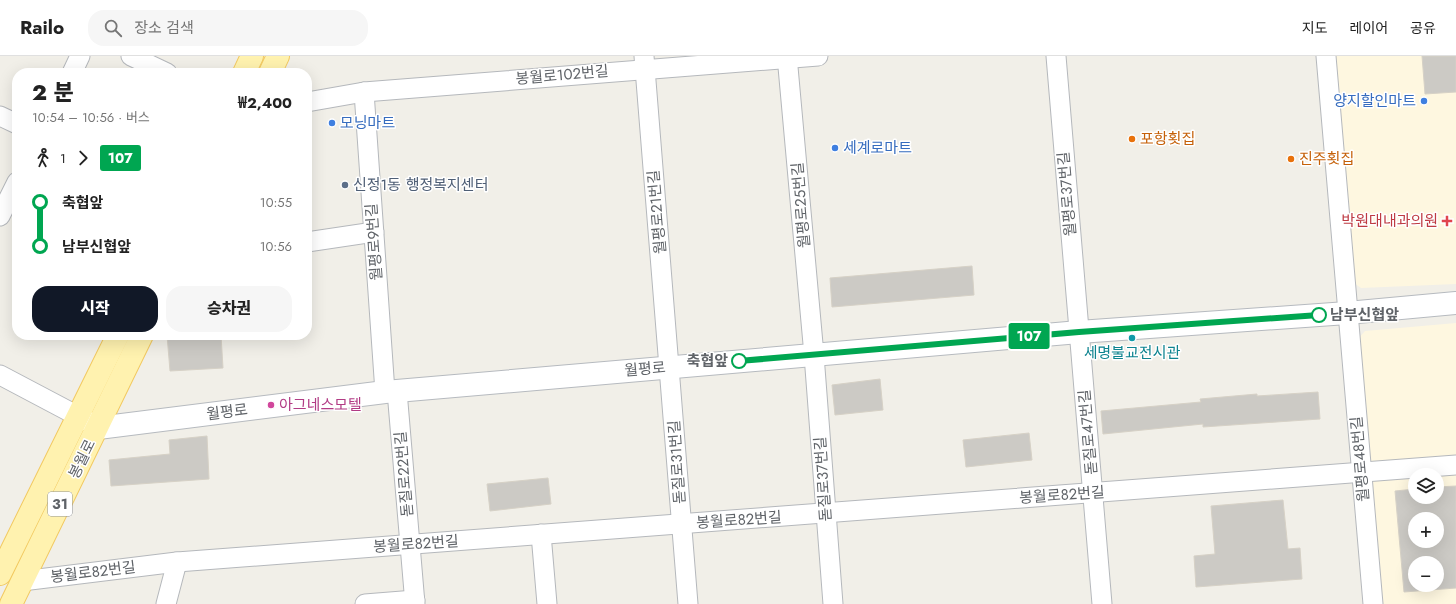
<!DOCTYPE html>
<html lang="ko">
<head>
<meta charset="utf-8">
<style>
	:root { --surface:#fff; --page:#f6f6f6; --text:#222; --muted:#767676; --line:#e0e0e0; --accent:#111827 }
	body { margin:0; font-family:Jost,"Noto Sans KR",sans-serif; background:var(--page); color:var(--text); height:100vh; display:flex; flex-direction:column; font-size:15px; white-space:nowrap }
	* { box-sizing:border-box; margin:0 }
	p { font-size:13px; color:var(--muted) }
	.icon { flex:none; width:22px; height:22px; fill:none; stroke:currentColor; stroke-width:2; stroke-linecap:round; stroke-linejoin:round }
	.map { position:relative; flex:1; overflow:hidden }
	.drawer { position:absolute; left:12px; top:12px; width:300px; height:272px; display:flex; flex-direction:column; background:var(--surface); border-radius:16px; box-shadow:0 4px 16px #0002 }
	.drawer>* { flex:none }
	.badge { padding:0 8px; border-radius:3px; font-size:14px; line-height:26px }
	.fabs { position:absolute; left:1408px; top:412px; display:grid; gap:8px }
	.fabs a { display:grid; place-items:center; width:36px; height:36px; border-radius:50%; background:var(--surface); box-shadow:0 4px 16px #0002; font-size:20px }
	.map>.badge { position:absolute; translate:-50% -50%; box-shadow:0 0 0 2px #fff }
	.legs { display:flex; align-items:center; gap:6px; height:44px; padding:0 20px; font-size:13px }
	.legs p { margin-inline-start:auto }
	.head { display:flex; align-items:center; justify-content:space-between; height:68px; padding:0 20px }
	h1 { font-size:22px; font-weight:800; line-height:30px }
	.cta { display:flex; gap:8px; margin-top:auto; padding:8px 20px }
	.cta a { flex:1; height:46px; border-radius:16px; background:var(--accent); color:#fff; font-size:16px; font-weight:800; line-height:46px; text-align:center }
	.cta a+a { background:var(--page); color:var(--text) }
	ul { padding:0 20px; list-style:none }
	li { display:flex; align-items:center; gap:14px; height:44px; font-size:15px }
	li i { display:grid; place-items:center; width:6px; height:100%; margin:0 5px; background:currentColor }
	li i::after { content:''; width:10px; height:10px; margin:-5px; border:3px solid; border-radius:50%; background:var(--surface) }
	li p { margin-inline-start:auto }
	li:first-child i { background:linear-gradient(#0000 50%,currentColor 0) }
	li:last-child i { background:linear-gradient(currentColor 50%,#0000 0) }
	header { display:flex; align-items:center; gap:24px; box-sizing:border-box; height:56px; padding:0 20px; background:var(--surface); border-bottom:1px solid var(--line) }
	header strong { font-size:19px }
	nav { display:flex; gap:22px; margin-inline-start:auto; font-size:14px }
	.search { width:280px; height:36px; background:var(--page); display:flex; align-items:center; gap:10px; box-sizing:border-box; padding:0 14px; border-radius:16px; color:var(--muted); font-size:15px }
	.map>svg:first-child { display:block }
	.commercial { fill:#fef7e0; fill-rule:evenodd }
	.building { fill:#cccac5; stroke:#d6d1c6; fill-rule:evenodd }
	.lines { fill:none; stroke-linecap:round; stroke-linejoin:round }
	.street-casing { stroke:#b5b8bc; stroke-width:21 }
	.secondary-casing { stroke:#b6babf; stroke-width:24 }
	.primary-casing { stroke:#f2c960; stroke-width:24 }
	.street { stroke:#fff; stroke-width:19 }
	.secondary { stroke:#fff; stroke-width:22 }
	.primary { stroke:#fff2af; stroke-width:22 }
	.line-1-casing { stroke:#fff; stroke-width:9 }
	.line-1 { stroke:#00a651; stroke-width:6 }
	.shop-dot { fill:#3f7fe0; stroke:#fff; stroke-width:1.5 }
	.food-dot { fill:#e8710a; stroke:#fff; stroke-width:1.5 }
	.service-dot { fill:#5c6f8a; stroke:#fff; stroke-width:1.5 }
	.health-dot { fill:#e0444e; stroke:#fff; stroke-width:1.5 }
	.stop-1-dot { fill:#fff; stroke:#00a651; stroke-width:2 }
	.culture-dot { fill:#0f9aa8; stroke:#fff; stroke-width:1.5 }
	.hotel-dot { fill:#d1479c; stroke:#fff; stroke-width:1.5 }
	.labels { text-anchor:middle; stroke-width:3; stroke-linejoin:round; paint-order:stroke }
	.shield { fill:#fff; stroke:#8f9295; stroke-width:1 }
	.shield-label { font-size:14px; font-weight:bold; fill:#5f6368 }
	.street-label { font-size:15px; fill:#5f6368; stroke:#fff }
	.shop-label { font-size:15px; fill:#366cbe; stroke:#fff; text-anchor:start }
	.food-label { font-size:15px; fill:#c56008; stroke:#fff; text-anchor:start }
	.service-label { font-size:15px; fill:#4e5e75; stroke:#fff; text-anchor:start }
	.health-label { font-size:15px; fill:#be3a42; stroke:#fff; text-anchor:end }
	.stop-label { font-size:15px; font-weight:bold; fill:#5f6368; stroke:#fff; text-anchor:start }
	.culture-label { font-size:15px; fill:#0d838f; stroke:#fff }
	.hotel-label { font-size:15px; fill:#b23c85; stroke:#fff; text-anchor:start }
</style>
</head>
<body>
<header>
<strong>Railo</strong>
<div class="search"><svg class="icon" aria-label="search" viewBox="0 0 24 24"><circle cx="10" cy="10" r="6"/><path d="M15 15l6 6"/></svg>장소 검색</div>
<nav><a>지도</a><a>레이어</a><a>공유</a></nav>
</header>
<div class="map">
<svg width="1456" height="548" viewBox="0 0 1456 548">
	<rect width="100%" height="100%" fill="#f1efe8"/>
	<g class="commercial">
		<path d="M1331,0h125v228l-95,4 -13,-9z"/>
		<path d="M1456,267v281h-73l-28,-262 10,-11zM1415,419h22v22h-22zM1415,463h22v22h-22zM1415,507h22v22h-22z"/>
	</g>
	<g class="building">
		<path d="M1422,0h34v36l-31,2z"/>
		<path d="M972,210l2,29 -142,12 -2,-29z"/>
		<path d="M167,279h54l2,33 -53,3z"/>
		<path d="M880,323l3,31 -48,5 -3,-30z"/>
		<path d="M1318,336l2,27 -117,8v-3l-100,10 -2,-23 100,-9 -1,-3 57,-5v2z"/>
		<path d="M1029,377l3,27 -66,7 -3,-27z"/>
		<path d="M207,380l2,43 -98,7 -2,-26 61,-6 -1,-14z"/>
		<path d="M548,422l3,26 -61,7 -3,-27z"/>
		<path d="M1456,430v102l-52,4 -9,-101 20,-2v8h22v-10zM1415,463h22v22h-22zM1415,507h22v22h-22z"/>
		<path d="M1283,444l5,49 12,-1 2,31 -106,8 -2,-31 21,-2 -4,-48z"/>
	</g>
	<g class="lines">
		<defs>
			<g id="street">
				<path d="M131,0l36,17"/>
				<path d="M644,0l44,548"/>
				<path d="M787,0l27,299 19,249"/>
				<path d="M1056,0l46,548"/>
				<path d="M1326,0l47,548"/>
				<path d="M72,17l8,-17"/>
				<path d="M364,36l21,300"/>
				<path d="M307,46l57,-10 454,-36"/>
				<path d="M0,60l17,8"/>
				<path d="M0,160l17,-34"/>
				<path d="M307,186l67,-10"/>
				<path d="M0,319l91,48"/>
				<path d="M397,335l18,213"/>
				<path d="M541,478l6,70"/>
				<path d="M22,525l155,-19 1279,-97"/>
				<path d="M166,548l11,-42"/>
				<path d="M365,548l50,-4"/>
			</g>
			<path id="secondary" d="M98,372l287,-36 694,-60 268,-19 109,-10"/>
			<g id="primary">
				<path d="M244,17l8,-17"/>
				<path d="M270,17l8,-17"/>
				<path d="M0,518l118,-239"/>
				<path d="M11,548l131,-269"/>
			</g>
		</defs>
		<use href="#street" class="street-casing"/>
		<use href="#secondary" class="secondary-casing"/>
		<use href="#primary" class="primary-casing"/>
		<use href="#street" class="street"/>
		<use href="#secondary" class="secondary"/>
		<use href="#primary" class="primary"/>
	</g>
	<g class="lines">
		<defs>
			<path id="line-1" d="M739,305l340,-29 240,-17"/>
		</defs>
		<use href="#line-1" class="line-1-casing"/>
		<use href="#line-1" class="line-1"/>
	</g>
	<g class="shop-dot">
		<circle cx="1424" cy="45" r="4"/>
		<circle cx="332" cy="67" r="4"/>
		<circle cx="835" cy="92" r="4"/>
	</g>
	<g class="food-dot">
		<circle cx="1132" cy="83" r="4"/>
		<circle cx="1291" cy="103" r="4"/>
	</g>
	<circle class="service-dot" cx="345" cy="129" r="4"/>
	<path class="health-dot" d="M1445 159h4v4h4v4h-4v4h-4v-4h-4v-4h4z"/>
	<g class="stop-1-dot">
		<circle cx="1319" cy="259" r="7"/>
		<circle cx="739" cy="305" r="7"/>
	</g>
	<circle class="culture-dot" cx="1132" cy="282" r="4"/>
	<circle class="hotel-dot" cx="271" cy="349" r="4"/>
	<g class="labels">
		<rect class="shield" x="48" y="436" width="24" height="24" rx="3"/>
		<g class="shield-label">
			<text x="60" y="453">31</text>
		</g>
		<g class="street-label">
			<text transform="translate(562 19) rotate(-5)" y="5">봉월로102번길</text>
			<text transform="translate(1067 138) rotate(-95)" y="5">월평로37번길</text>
			<text transform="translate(801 149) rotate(-95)" y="5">월평로25번길</text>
			<text transform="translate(657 156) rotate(-95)" y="5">월평로21번길</text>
			<text transform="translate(374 186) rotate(-94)" y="5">월평로9번길</text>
			<text transform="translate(645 313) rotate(-5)" y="5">월평로</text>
			<text transform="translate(227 356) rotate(-7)" y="5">월평로</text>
			<text transform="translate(1088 376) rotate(-95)" y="5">돋질로47번길</text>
			<text transform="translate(82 403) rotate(-64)" y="5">봉월로</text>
			<text transform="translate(1360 403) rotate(-95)" y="5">월평로48번길</text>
			<text transform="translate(677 406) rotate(-94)" y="5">돋질로31번길</text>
			<text transform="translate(404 418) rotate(-95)" y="5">돋질로22번길</text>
			<text transform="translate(823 423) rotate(-94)" y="5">돋질로37번길</text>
			<text transform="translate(1062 439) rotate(-4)" y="5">봉월로82번길</text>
			<text transform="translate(739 464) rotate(-4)" y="5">봉월로82번길</text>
			<text transform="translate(416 488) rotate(-4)" y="5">봉월로82번길</text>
			<text transform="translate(93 516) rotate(-7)" y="5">봉월로82번길</text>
		</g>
		<g class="shop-label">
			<text x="1416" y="50" text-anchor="end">양지할인마트</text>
			<text x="340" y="72">모닝마트</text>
			<text x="843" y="97">세계로마트</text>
		</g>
		<g class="food-label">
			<text x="1140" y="88">포항횟집</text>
			<text x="1299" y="108">진주횟집</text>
		</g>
		<g class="service-label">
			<text x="353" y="134">신정1동 행정복지센터</text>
		</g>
		<g class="health-label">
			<text x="1438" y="170">박원대내과의원</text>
		</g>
		<g class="stop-label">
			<text x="1330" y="264">남부신협앞</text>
			<text x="728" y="310" text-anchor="end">축협앞</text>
		</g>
		<g class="culture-label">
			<text x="1132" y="302">세명불교전시관</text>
		</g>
		<g class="hotel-label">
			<text x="279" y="354">아그네스모텔</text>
		</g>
	</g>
</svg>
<div class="fabs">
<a><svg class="icon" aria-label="layers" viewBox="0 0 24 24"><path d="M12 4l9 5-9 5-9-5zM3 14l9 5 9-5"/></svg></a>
<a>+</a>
<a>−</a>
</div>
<b class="badge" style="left:1029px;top:280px;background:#00a651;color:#fff">107</b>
<section class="drawer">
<div class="head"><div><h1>2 분</h1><p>10:54 – 10:56 · 버스</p></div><b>₩2,400</b></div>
<div class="legs"><svg class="icon" aria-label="walk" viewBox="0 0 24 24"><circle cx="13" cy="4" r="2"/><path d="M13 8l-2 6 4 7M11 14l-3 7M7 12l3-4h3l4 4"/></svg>1<svg class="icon" aria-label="forward" viewBox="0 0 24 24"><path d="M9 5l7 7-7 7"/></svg><b class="badge" style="background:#00a651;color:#fff">107</b></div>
<ul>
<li><i style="color:#00a651"></i><b>축협앞</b><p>10:55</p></li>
<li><i style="color:#00a651"></i><b>남부신협앞</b><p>10:56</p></li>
</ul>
<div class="cta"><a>시작</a><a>승차권</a></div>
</section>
</div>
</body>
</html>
